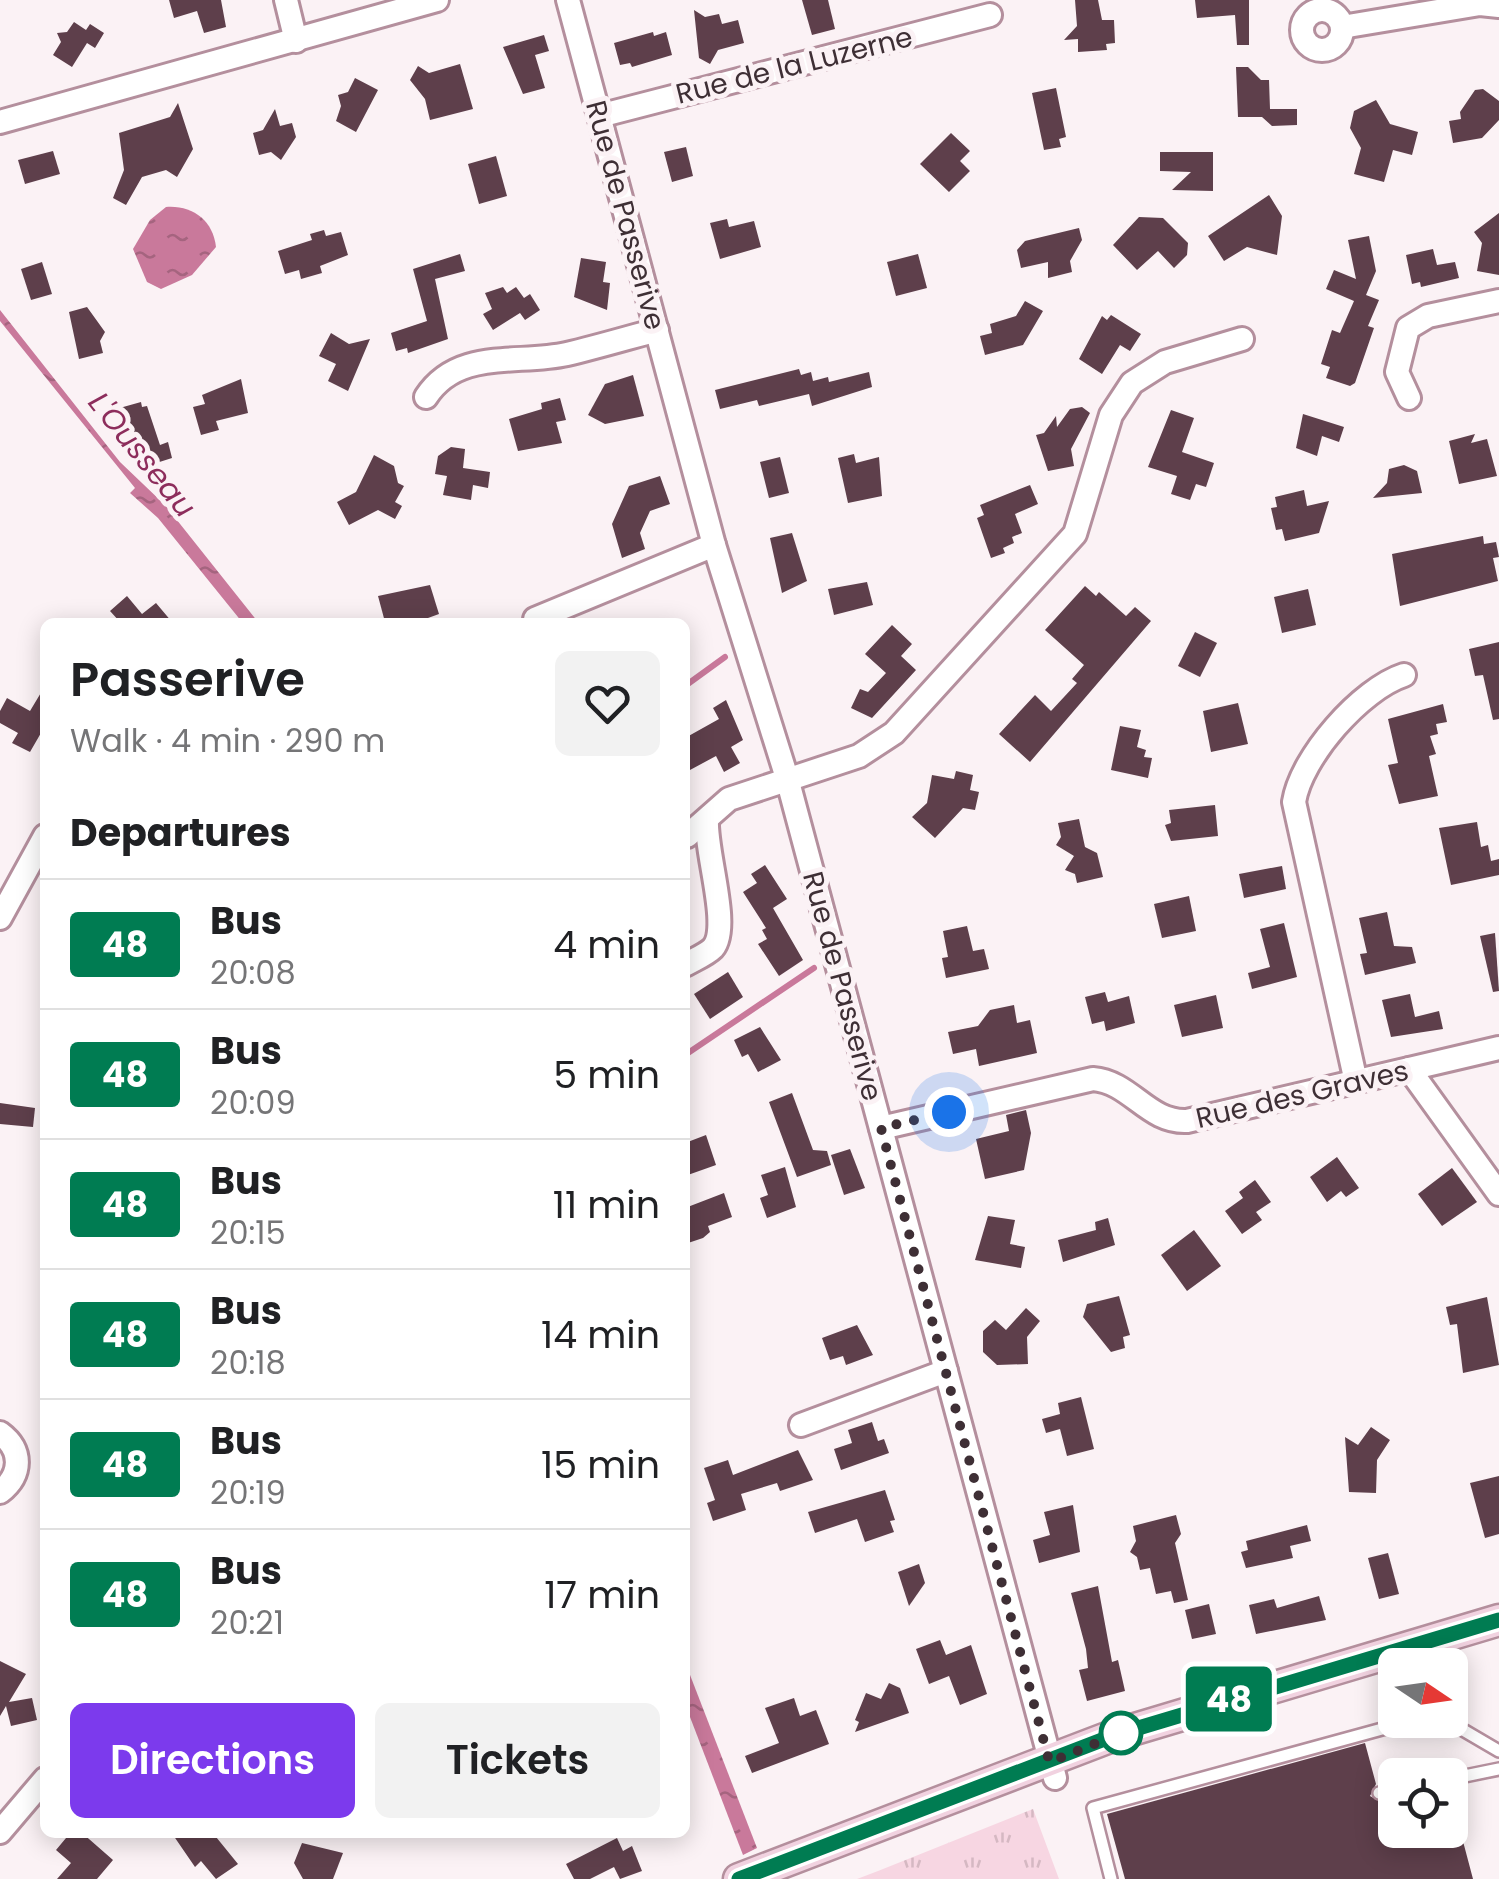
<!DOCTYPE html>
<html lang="en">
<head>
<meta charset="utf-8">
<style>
	:root { --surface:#fff; --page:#f2f2f2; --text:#202124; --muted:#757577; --line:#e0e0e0; --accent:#7c3aed }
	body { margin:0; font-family:Poppins,sans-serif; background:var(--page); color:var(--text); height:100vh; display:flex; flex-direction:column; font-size:38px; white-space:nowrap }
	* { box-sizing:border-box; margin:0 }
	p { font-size:32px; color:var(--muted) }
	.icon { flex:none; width:55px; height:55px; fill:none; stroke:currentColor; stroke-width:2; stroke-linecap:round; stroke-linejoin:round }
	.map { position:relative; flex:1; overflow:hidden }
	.panel { position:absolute; left:40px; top:618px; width:650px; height:1220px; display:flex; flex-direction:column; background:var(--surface); border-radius:15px; box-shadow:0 5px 25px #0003 }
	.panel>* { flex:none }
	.badge { padding:0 20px; border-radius:8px; font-size:35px; line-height:65px }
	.needle { width:65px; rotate:103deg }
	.buttons { position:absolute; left:1378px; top:1648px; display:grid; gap:20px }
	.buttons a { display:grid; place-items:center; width:90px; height:90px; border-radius:15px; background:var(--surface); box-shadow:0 5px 25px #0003; font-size:50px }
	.you { position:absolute; width:50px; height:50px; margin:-25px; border:8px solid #fff; border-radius:50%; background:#1a73e8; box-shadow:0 0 0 15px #1a73e833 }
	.map>.badge { position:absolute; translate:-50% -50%; box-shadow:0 0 0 5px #fff }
	h2 { padding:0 30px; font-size:38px; line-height:90px }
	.round { display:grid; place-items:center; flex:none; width:105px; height:105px; border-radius:15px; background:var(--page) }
	.headline { display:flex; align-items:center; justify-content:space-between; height:170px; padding:0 30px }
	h1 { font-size:48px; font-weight:600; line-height:75px }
	.action { display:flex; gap:20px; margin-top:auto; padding:20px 30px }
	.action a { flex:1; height:115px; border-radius:15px; background:var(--accent); color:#fff; font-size:40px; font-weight:600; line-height:115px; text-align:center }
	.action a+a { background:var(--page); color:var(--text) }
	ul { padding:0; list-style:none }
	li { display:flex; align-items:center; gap:30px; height:130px; padding:0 30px; border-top:2px solid var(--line) }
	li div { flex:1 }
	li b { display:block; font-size:38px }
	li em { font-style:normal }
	li .badge { min-width:110px; font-weight:700; text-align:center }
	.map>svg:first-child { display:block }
	.grass { fill:url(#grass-tufts) }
	.water { fill:url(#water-ripples) }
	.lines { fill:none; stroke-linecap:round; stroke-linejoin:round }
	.stream { stroke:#c9799b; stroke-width:6 }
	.building { fill:#5e3f4b }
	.lane-casing { stroke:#b48f9d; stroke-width:16 }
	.street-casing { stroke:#b48f9d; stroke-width:28 }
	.secondary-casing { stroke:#b48f9d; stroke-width:35 }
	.lane { stroke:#fff; stroke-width:11 }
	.street { stroke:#fff; stroke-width:22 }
	.secondary { stroke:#f1d2e0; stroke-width:30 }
	.line-casing { stroke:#fff; stroke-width:22 }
	.line { stroke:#007c52; stroke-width:15 }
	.walk { stroke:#3e2f35; stroke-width:10; stroke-dasharray:0 18 }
	.stop-dot { fill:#fff; stroke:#007c52; stroke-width:5 }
	.labels { text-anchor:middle; stroke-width:10; stroke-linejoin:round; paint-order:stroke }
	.street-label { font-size:28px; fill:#3e2f35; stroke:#fbf2f5 }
	.water-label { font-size:30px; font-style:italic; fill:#8d2d5c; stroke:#fbf2f5 }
</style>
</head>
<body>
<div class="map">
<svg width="1499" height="1879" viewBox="0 0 1499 1879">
	<defs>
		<pattern id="grass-tufts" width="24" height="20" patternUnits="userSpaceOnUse" patternTransform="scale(2.5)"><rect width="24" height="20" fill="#f7d6e2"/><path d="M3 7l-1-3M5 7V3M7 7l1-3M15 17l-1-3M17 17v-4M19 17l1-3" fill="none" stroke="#d5b8c2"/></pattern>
		<pattern id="water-ripples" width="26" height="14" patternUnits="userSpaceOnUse" patternTransform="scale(2.5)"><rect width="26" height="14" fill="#c9799b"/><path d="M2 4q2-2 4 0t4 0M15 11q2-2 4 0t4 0" fill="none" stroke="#a5647f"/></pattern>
	</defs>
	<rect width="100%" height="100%" fill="#fbf2f5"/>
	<path class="grass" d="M1033,1809l26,70h-202l21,-8z"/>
	<g class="water">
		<path d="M166,207c26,-2 47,13 50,40l-24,28 -31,14 -14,-7 -14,-33 17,-29z"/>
		<path d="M0,310l120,152 45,43 93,117h-16l-84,-104 -28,-25 5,-5 -135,-167z"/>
		<path d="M685,1662l72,186 -14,7 -58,-151z"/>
	</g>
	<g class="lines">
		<g class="stream">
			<path d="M685,686l40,-29"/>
			<path d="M685,1055l129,-87"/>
		</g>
	</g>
	<g class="building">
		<path d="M169,0h52l5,27 -22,6 -7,-22 -23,7z"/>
		<path d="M802,0h26l7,29 -23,6z"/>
		<path d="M1075,0h23l4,20h12l1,23 -9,1 1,6 -29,2v-13l-14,1 13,-14z"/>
		<path d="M1195,0h54v45h-12l-2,-30 -38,3z"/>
		<path d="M694,10l11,7 14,-3 3,10 16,-4 6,23 -26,7 -8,14 -11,-6z"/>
		<path d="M74,22l12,8 4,-6 14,9 -9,15 -8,-5 -15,24 -19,-12 8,-13 -4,-9 10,-1z"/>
		<path d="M653,32l1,4 12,-4 6,23 -40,12 -2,-4 -10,2 -6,-22z"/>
		<path d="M544,35l5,16 -14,4 10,33 -22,6 -20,-47z"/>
		<path d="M460,64l13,45 -43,11 -5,-21 -15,-19 8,-14 11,7z"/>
		<path d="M1236,67h12l13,13h8l1,29h27v16l-25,1 -10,-9h-24z"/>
		<path d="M355,78l23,12 -22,42 -20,-11 5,-15 -3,-11 10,-3z"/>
		<path d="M1056,88l10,49 -7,2 2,8 -17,3 -12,-57z"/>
		<path d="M1483,89l16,12v19l-17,18 -29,5 -4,-22 12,-2 -1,-7 15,-22z"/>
		<path d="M1376,100l14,24 28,8 -6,23 -19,-5 -9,32 -30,-8 7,-26 -11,-20 4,-17z"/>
		<path d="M178,103l15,46 -16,28 -11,-7 -24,7 -16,28 -13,-7 11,-28 -5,-37 51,-16z"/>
		<path d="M275,109l5,17 12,-3 4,14 -15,23 -10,-8 -12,3 -6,-22 10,-3z"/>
		<path d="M951,133l19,18 -10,10 10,10 -21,21 -29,-28z"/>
		<path d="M686,147l7,29 -21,6 -8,-30z"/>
		<path d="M53,151l7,23 -35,10 -7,-24z"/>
		<path d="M1160,152h53v39l-41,-1 19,-18 -31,-1z"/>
		<path d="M496,156l11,40 -28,8 -11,-40z"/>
		<path d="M1269,195l13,21 -5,39 -30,-8 -23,14 -16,-25z"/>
		<path d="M1499,213v62l-22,-4 5,-28 -8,-11z"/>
		<path d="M1139,217l24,1 25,25 -1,12 -13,13 -16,-17 -21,19 -24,-25z"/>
		<path d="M727,219l2,8 25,-6 7,26 -41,12 -10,-36z"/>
		<path d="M1079,228l3,12 -12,21 2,11 -24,6v-16l-27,6 -4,-18 8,-9z"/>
		<path d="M324,230l2,6 15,-4 7,23 -28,11 2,7 -21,6 -2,-9 -14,4 -7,-23 34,-11 -2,-6z"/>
		<path d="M1369,236l7,35 -10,24 13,5 -11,26 6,2 -19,55 -5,3 -24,-8 4,-11 -9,-3 11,-34 8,3 14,-32 -28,-12 8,-19 22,9 -8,-39z"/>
		<path d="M1433,249l4,16 18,-3 4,16 -38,9 -1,-5 -8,2 -6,-29z"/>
		<path d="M460,254l5,17 -30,8 13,60 -40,14 -1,-5 -11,3 -5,-18 36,-12 -14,-52z"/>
		<path d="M918,254l9,34 -31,8 -9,-34z"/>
		<path d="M581,258l25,4 -3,20 7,1 -3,27 -33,-13z"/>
		<path d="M42,262l10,32 -21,6 -10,-31z"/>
		<path d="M503,287l4,6 9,-6 8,11 6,-4 10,16 -15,10 -5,-7 -27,17 -10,-16 9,-5 -7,-16z"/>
		<path d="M1025,301l18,10 -20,34 -38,10 -5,-19 12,-3 -2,-9 26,-8z"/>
		<path d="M87,307l18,25 -5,9 3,12 -24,6 -10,-47z"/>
		<path d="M1111,315l30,19 -11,17 -10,-6 -18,29 -23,-15 23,-43 5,4z"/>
		<path d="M331,333l18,11 21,-5 -22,52 -20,-10 8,-17 -17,-8z"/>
		<path d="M799,369l2,6 10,-3 2,9 15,-4 1,5 40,-10 3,15 -60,19 -3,-12 -50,12 -2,-6 -37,9 -5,-19z"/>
		<path d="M633,375l11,41 -39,8 -17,-9 17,-31z"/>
		<path d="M241,379l7,34 -32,8 3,9 -18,5 -8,-28 12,-3 -3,-9z"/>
		<path d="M560,398l6,22 -10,2 6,21 -44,8 -9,-32 33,-10 -1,-6z"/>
		<path d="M141,402l1,5 5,-1 13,39 8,-3 4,16 -22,7 -1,-5 -8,2 -9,-12 -16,-41z"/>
		<path d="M1082,407l8,6 -19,36 3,17 -26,5 -12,-36 8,-2 12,-17 1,11 13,-18z"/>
		<path d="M1171,410l23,8 -12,34 32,11 -8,24 -10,-3 -6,16 -19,-6 6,-18 -29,-9z"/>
		<path d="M1303,414l41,13 -5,15 -17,-6 -5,20 -21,-8z"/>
		<path d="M1475,434l-4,9 16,-4 10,37 -38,8 -10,-43z"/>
		<path d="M451,447l14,2 -2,19 27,4 -2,16 -15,-3 -2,15 -28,-5 4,-19 -12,-2 3,-18z"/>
		<path d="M854,454l2,9 23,-6 3,39 -34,7 -10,-45z"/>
		<path d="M374,455l20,11 4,17 6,3 -9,16 7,4 -7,13 -17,-9 -29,15 -12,-23 19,-10z"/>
		<path d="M780,457l9,36 -20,5 -9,-36z"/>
		<path d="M1404,465l13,6 5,22 -49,5 14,-15 2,-14z"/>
		<path d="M660,476l10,28 -20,7 -10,22 5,16 -23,9 -10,-34 17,-38z"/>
		<path d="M1030,485l8,19 -23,10 7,19 -10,4 2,6 -11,5 2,5 -14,5 -14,-40 7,-3 -4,-10z"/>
		<path d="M1304,490l3,16 22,-5 -10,32 -34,8 -3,-12 -6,1 -5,-22 6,-1 -2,-10z"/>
		<path d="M792,533l15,48 -25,12 -12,-55z"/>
		<path d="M1483,536l1,8 12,-2 3,15 -6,1 5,23 -98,25 -8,-52z"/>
		<path d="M867,582l6,23 -39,10 -6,-26z"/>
		<path d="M430,585l9,29 -22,8h-32l-7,-26z"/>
		<path d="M1085,586l11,10 3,-4 27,24 9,-9 16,14 -121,141 -31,-28 36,-39 16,16 26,-28 -5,-4 12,-14 -39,-35z"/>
		<path d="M1308,589l8,36 -34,8 -8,-36z"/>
		<path d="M127,596l15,18 14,-11 16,19h-52l-10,-11z"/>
		<path d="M892,625l20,19 -11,12 15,14 -44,48 -21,-10 9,-19 8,3 18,-19 -21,-19z"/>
		<path d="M1195,632l22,11 -17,34 -22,-11z"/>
		<path d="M1499,642v77l-6,1 -10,-45 -8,1 -6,-27z"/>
		<path d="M45,686v40l-15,26 -18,-9 6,-10 -18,-10v-12l7,-13 23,13z"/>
		<path d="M726,700l17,40 -12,7 9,16 -16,9 -8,-16 -26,14 -5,-9v-23l34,-19 -6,-11z"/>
		<path d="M1238,703l10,41 -37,8 -8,-41z"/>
		<path d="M1443,704l4,18 -11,2 2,10 -8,2 6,18 -7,2 9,40 -39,8 -11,-39 10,-2 -10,-44z"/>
		<path d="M1120,726l21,4 -4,17 9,3 -2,7 8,1 -4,20 -37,-8z"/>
		<path d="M956,771l17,4 -3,15 9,2 -4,18 -12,-2 -28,30 -23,-21 15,-14 5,-28 22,4z"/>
		<path d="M1215,805l3,31 -47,5 -6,-16 6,-2 -2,-13z"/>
		<path d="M1079,819l6,28 12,6 6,24 -26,6 -2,-9 -10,-4 9,-14 -18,-11 5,-8 -3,-14z"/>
		<path d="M1477,822l4,25 7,-2 3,16 8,-2v16l-48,10 -12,-57z"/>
		<path d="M765,865l22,34 -14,9 30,52 -24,16 -21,-32 9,-5 -5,-9 4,-2 -23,-36 14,-9 -6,-9z"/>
		<path d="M1282,866l4,23 -42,9 -5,-24z"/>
		<path d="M1189,896l7,35 -34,7 -8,-34z"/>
		<path d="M1387,912l7,34 18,1 4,16 -51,12 -5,-21 7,-1 -8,-35z"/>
		<path d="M1284,923l13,54 -45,12 -4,-16 22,-6 -10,-38z"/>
		<path d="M967,926l6,25 11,-2 5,20 -43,9 -4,-20 6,-1 -5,-26z"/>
		<path d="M1495,933l4,58 -6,1 -13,-56z"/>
		<path d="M728,972l15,25 -33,22 -16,-25z"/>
		<path d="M1105,992l3,10 21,-6 6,27 -29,8 -2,-10 -12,3 -7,-27z"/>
		<path d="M1410,994l5,23 24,-6 4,18 -52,8 -9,-37z"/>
		<path d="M1216,995l7,33 -41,9 -8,-32z"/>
		<path d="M1014,1005l3,18 13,-3 7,33 -58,13 -3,-17 -23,5 -5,-22 30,-6 12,-16z"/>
		<path d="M760,1027l21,33 -23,12 -10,-18 -6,3 -8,-17z"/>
		<path d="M792,1093l21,57 14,1 4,14 -34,12 -28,-75z"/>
		<path d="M0,1103l35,5 -2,19 -33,-3z"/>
		<path d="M1026,1110l5,23 -7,37 -39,9 -9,-40 33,-8 -3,-16z"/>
		<path d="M706,1135l10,30 -31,11v-33z"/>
		<path d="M850,1149l15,39 -21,7 -13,-40z"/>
		<path d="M1337,1157l22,31 -13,9 -5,-6 -14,11 -17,-25z"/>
		<path d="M785,1167l11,40 -29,11 -7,-20 8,-3 -7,-20z"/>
		<path d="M1452,1168l25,34 -35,24 -24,-32z"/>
		<path d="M1255,1180l16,22 -15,10 6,8 -20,14 -17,-23 18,-13 -4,-6z"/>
		<path d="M724,1193l8,24 -24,9 2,6 -7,6 -18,6v-36z"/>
		<path d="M988,1216l27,4 -5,24 15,3 -4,21 -46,-8z"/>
		<path d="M1108,1218l7,27 -52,17 -5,-22 38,-10 -1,-8z"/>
		<path d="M1194,1230l27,36 -34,25 -26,-36z"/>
		<path d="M1119,1296l11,39 -7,2 2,11 -14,4 -28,-35 4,-13z"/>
		<path d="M1487,1297l12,68 -36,8 -6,-49 -7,1 -4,-18z"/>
		<path d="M1026,1308l14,13 -13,16 1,27 -31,1 -14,-13v-21l12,-11 11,10z"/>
		<path d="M857,1325l16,30 -27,10 -3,-9 -13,4 -8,-22z"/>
		<path d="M1081,1397l13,52 -27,7 -7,-27 -14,4 -4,-14 18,-5 -2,-11z"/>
		<path d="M872,1422l6,19 6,-2 5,14 -48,17 -7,-21 18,-6 -4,-13z"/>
		<path d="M1371,1427l19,13 -13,20 -1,33 -27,-1 -4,-55 13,8z"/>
		<path d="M798,1450l15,30 -33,11 -3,-8 -36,11 5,16 -33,11 -6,-18 8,-3 -11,-32 24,-8 5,15z"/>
		<path d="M1499,1476v58l-14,4 -15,-55z"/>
		<path d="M885,1490l10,30 -5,1 4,11 -29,10 -8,-23 -42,14 -7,-21z"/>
		<path d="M1073,1505l7,47 -41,11 -6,-23 17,-5 -6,-23z"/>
		<path d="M1176,1515l5,19 -6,9 13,57 -14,3 -3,-12 -15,3 -6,-26 -10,2 -3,-13 -7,-5 6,-11 -3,-15z"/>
		<path d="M1307,1525l4,16 -21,5 3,12 -47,10 -5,-16 7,-2 -2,-9z"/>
		<path d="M1388,1553l11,41 -20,5 -11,-41z"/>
		<path d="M919,1564l6,19 -16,23 -11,-34z"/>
		<path d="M1098,1586l14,76 6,-2 7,31 -38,10 -8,-31 9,-2 -2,-19 -15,-56z"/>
		<path d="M1319,1596l7,24 -70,14 -7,-29 25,-6 3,9z"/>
		<path d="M1209,1604l7,30 -24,5 -7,-29z"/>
		<path d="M940,1640l6,15 25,-10 16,49 -27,11 -11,-29 -20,8 -13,-35z"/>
		<path d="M0,1661l26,13 -17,28 23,-4 5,22 -26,6 -5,-20 -6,10z"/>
		<path d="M889,1683l11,5 9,25 -54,19 4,-10 -4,-2 11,-27 15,6z"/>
		<path d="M794,1698l6,18 16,-6 13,34 -77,29 -7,-17 34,-13 -14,-35z"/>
		<path d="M1365,1743l11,41 -6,12 11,6 12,46 67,-18 13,49h-348l-18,-65z"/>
		<path d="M71,1832h10l32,28 -16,19h-40l14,-16 -15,-13z"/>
		<path d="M171,1832h41l26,32 -22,15 -15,-18 -6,6z"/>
		<path d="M617,1838l6,13 9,-5 10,25 -22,8 -6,-12 -24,12h-16l-8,-15z"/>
		<path d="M302,1843l41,10 -10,26h-30l-9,-16z"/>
	</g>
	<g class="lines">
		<defs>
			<g id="lane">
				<path d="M1446,1720l53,31"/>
				<path d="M1450,1779l49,-10"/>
				<path d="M1379,1793l16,-3"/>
				<path d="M1111,1879l-18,-71 322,-88"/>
			</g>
			<g id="street">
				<path d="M286,0l10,41"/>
				<path d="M568,0l146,545 73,233 268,1000"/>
				<circle cx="1322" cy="30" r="20"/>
				<path d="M1342,27l138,-23 19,2"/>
				<path d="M599,116l391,-101"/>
				<path d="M0,122l437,-122"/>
				<path d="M426,397c32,-49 92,-32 141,-43 30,-7 60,-16 90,-24"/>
				<path d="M1409,398l-12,-26 11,-44 20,-12 71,-15"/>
				<path d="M535,619l179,-74"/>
				<path d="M687,836l42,-37 130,-43 35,-23 181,-199 36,-119 21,-32 33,-21 77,-23"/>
				<path d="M0,918l45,-82"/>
				<path d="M685,965c8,-5 21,-10 28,-17 18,-21 -8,-96 -6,-128"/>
				<path d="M1409,1069l90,125"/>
				<path d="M1356,1082l-62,-280c7,-45 67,-113 110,-127"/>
				<path d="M881,1128l212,-49c38,3 55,44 94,42l312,-73"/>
				<path d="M801,1425l145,-54"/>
				<path d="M0,1433c23,17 22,42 0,59"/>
				<path d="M0,1832l45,-53"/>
			</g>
			<path id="secondary" d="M739,1879l376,-144 384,-115"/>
		</defs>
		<use href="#lane" class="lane-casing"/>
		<use href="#street" class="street-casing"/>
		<use href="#secondary" class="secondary-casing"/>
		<use href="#lane" class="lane"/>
		<use href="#street" class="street"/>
		<use href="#secondary" class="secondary"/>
	</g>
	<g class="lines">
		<defs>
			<path id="line" d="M739,1879l376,-144 384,-115"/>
		</defs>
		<use href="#line" class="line-casing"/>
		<use href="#line" class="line"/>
		<path class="walk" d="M949,1112l-68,16 167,629 2,5 76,-31 -5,2"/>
	</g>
	<circle class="stop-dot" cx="1121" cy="1733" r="20"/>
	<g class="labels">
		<g class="street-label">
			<text transform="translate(794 65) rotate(-14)" y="10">Rue de la Luzerne</text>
			<text transform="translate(626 215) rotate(75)" y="10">Rue de Passerive</text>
			<text transform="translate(843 986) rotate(75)" y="10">Rue de Passerive</text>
			<text transform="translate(1302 1094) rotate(-13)" y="10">Rue des Graves</text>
		</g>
		<g class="water-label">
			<text transform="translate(142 455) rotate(51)" y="10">L'Ousseau</text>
		</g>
	</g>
</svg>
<div class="buttons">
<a><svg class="needle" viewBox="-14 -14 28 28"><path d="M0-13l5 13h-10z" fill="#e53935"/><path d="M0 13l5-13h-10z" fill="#757577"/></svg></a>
<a><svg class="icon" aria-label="locate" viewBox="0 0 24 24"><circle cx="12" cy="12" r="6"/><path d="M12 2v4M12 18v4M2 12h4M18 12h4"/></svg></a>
</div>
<div class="you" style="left:949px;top:1112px"></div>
<b class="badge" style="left:1229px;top:1699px;background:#007c52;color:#fff">48</b>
<section class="panel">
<div class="headline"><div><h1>Passerive</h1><p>Walk · 4 min · 290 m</p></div><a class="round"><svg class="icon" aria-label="heart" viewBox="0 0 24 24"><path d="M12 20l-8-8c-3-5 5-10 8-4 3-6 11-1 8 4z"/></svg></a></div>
<h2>Departures</h2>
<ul>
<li><span class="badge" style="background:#007c52;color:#fff">48</span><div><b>Bus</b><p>20:08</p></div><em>4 min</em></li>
<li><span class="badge" style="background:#007c52;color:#fff">48</span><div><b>Bus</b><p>20:09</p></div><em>5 min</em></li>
<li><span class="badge" style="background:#007c52;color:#fff">48</span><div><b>Bus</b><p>20:15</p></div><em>11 min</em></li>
<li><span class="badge" style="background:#007c52;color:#fff">48</span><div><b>Bus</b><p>20:18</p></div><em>14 min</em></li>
<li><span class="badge" style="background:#007c52;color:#fff">48</span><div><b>Bus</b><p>20:19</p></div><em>15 min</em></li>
<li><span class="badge" style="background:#007c52;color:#fff">48</span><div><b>Bus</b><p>20:21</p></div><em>17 min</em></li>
</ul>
<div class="action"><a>Directions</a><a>Tickets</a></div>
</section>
</div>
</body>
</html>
